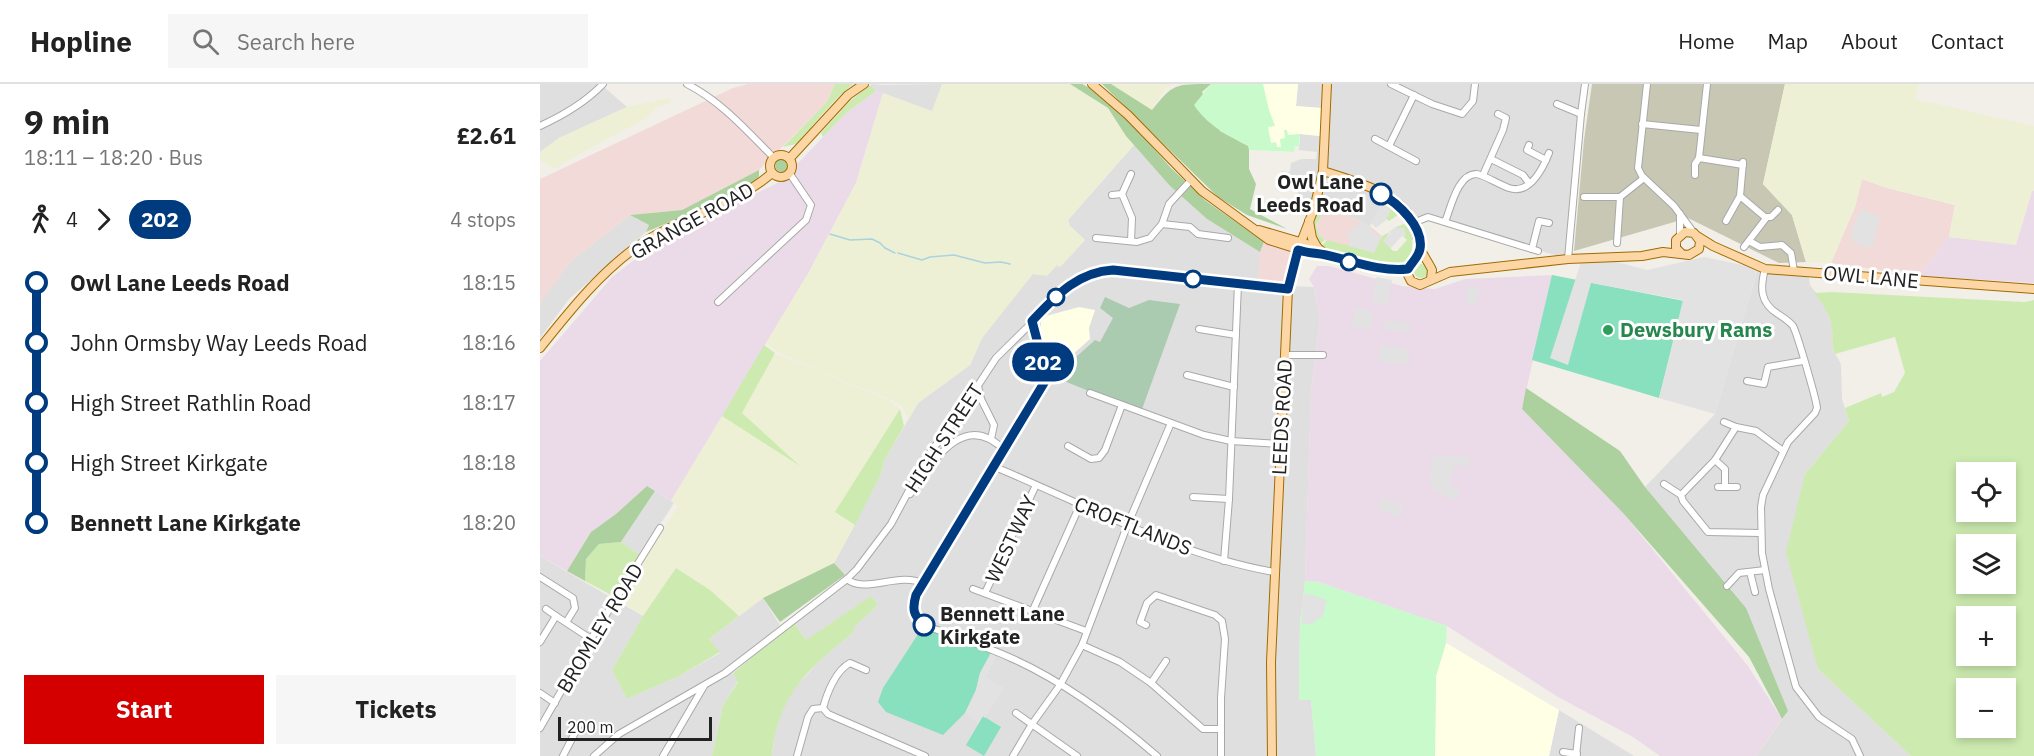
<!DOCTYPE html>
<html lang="en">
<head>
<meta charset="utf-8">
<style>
	:root { --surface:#fff; --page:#f6f6f6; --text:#222; --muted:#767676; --line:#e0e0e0; --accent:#d40000 }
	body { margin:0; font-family:"IBM Plex Sans",sans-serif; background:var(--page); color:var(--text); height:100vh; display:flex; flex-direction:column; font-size:22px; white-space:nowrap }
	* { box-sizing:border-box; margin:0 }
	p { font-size:20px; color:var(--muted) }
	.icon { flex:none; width:33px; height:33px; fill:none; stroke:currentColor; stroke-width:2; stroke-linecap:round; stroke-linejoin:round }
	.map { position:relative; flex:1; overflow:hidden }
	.side { display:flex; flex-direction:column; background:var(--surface); width:540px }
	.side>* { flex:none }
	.badge { padding:0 12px; border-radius:20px; font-size:21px; line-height:39px }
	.tools { position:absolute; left:1416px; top:378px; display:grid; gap:12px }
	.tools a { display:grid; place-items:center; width:60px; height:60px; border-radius:0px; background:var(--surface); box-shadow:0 3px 9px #0003; font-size:30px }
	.scale { position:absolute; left:18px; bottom:15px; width:154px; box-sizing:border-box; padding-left:6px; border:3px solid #222; border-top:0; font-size:16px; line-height:21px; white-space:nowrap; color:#222; -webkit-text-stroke:4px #fff; paint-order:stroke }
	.map>.badge { position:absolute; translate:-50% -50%; box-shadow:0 0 0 3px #fff }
	.legs { display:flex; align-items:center; gap:9px; height:66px; padding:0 24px; font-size:20px }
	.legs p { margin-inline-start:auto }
	.overview { display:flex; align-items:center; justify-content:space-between; height:102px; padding:0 24px }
	h1 { font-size:33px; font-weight:800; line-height:45px }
	.button { display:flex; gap:12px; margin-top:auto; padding:12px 24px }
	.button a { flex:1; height:69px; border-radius:0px; background:var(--accent); color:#fff; font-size:24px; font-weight:800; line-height:69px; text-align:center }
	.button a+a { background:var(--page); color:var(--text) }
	ul { padding:0 24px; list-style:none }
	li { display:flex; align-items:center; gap:21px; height:60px; font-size:22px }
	li i { display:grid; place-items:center; width:9px; height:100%; margin:0 8px; background:currentColor }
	li i::after { content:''; width:15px; height:15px; margin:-8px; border:4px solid; border-radius:50%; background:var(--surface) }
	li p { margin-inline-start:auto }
	li:first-child i { background:linear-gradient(#0000 50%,currentColor 0) }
	li:last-child i { background:linear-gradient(currentColor 50%,#0000 0) }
	header { display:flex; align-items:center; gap:36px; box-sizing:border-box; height:84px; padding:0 30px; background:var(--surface); border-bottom:2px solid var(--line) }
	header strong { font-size:28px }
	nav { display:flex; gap:33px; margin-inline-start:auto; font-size:21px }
	.search { width:420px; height:54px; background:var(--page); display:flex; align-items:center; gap:15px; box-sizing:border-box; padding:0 21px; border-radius:0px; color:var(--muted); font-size:22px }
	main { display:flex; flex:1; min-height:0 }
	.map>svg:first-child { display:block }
	.residential { fill:#e0dfdf }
	.commercial { fill:#f2dad9 }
	.industrial { fill:#ebdbe8 }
	.education { fill:#ffffe5 }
	.construction { fill:#c7c7b4 }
	.farmland { fill:#eef0d5 }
	.grass { fill:#cdebb0; fill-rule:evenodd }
	.forest { fill:#add19e }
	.cemetery { fill:#aacbaf }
	.park { fill:#c8facc }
	.pitch { fill:#88e0be }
	.parking { fill:#e2e2e2 }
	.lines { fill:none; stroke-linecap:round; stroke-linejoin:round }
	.stream { stroke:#aad3df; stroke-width:1.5 }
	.minor-casing { stroke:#a9a9a9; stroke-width:8 }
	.major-casing { stroke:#a06b00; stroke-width:10 }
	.minor { stroke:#fff; stroke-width:6 }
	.major { stroke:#fcd6a4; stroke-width:8 }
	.line-1-casing { stroke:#fff; stroke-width:14 }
	.line-1 { stroke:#003b80; stroke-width:9 }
	.stop-1-dot { fill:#fff; stroke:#003b80; stroke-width:3 }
	.leisure-dot { fill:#2e9e5b; stroke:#fff; stroke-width:2 }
	.labels { text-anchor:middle; stroke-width:6; stroke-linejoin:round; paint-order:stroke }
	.stop-label { font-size:20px; font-weight:bold; fill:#222; stroke:#fff; text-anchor:end }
	.street-label { font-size:20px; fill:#222; stroke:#fff }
	.leisure-label { font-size:20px; font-weight:bold; fill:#27864d; stroke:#fff; text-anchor:start }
</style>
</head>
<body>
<header>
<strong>Hopline</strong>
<div class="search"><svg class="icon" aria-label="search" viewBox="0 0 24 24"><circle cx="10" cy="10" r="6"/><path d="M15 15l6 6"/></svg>Search here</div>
<nav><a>Home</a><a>Map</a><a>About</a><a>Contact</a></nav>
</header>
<main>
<section class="side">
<div class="overview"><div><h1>9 min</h1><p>18:11 – 18:20 · Bus</p></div><b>£2.61</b></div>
<div class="legs"><svg class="icon" aria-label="walk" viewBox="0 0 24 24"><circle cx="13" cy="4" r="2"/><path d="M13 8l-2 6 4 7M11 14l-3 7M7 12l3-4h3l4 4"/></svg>4<svg class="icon" aria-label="forward" viewBox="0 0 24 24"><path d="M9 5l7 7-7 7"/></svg><b class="badge" style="background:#003b80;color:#fff">202</b><p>4 stops</p></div>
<ul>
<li><i style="color:#003b80"></i><b>Owl Lane Leeds Road</b><p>18:15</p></li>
<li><i style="color:#003b80"></i><span>John Ormsby Way Leeds Road</span><p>18:16</p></li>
<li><i style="color:#003b80"></i><span>High Street Rathlin Road</span><p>18:17</p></li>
<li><i style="color:#003b80"></i><span>High Street Kirkgate</span><p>18:18</p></li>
<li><i style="color:#003b80"></i><b>Bennett Lane Kirkgate</b><p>18:20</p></li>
</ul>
<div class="button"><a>Start</a><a>Tickets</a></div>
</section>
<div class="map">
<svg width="1494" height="672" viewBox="0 0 1494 672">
	<rect width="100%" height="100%" fill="#f2efe9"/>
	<g class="residential">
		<path d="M0,0h66l-2,3 23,20 -68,31 -19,15z"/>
		<path d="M333,0l8,1 61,-1 -9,28 -57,-21 -6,-6z"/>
		<path d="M758,0h287l-17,175 -123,-37 -27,-3 -32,-25 -16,32 -40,-19 -15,-11 -7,10 -13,-17 -14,-3v-15l9,1 1,-9 10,-4h15l1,-7 -18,-2 1,-16 20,2 2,-28 -26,-2z"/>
		<path d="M594,61l36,41 37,33 53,33v10l25,24 29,1 6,33 -9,71 -6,190 -5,43 -1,75h12l5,57h-544l4,-31 7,-20 10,-15 30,-33 32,-26 -3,-3 26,-23 -7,-8 -65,43 -12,-17 52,-38 -1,-10 -11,-12 47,-89 3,-13 34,-58 52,-38 12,-27 51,-65 24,-8 3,2 25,-27 -16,-15 -1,-5z"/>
		<path d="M90,131l19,10 -3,7 -77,67 -29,39v-34l8,-13 23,-30z"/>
		<path d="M1218,184l50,4 2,13 14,18 8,24 1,23 8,14 1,35 7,22 -44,53 13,195 93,87h-155l32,-45 -143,-224 70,-73z"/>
		<path d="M115,407l19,12 -34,52 -19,-13z"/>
		<path d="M0,472l103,60 -31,54 15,29 52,-23 41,-23 -11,-14 54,-41 17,27 -50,44 8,12 -15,24 -11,51h-172z"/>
		<path d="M1019,626l75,46h-85z"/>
	</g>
	<g class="commercial">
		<path d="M208,0h87l-8,18 -68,68 -77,40 -52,5 -59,46 -31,43v-125l193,-91z"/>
		<path d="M1322,95l25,9 68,17 -6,32 -29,39 -89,-13 24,-56z"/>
		<path d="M790,123l40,19 12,10 -8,17 -49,-13 -6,-5 -3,-9 7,-15h6z"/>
		<path d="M724,158l29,9 -8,35 -27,-4 2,-30z"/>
	</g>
	<g class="industrial">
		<path d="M336,7l7,2 -27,90 -47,89 -138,229 -24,-15 -31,28 -25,18 -24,39 -27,-15v-195l72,-84 43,-33 126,-63 64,-67z"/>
		<path d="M1492,107h2v92l-114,-7 29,-39 67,7z"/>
		<path d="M777,182h12l73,20 33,3 30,-10 87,-4 -30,134 101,104 125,153 34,53 -26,37h-96l-27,-19 -75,-40 -111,-71 -129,-44 -13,-1 6,-190 9,-71 -6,-33 -5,-8z"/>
	</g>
	<g class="education">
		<path d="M671,0h87l-2,22 26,2 -2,28 -20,-2 -1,12h-4l-1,6 -45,-2 -1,-4z"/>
		<path d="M539,223l16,3 -6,18 1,11 -38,34 -11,-27v-24l5,-6z"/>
		<path d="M906,559l113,67 -10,46h-114l1,-80z"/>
	</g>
	<path class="construction" d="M1052,0h193l-22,100 29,31 14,47 -27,1 -91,-45 -114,33 10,-111z"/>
	<g class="farmland">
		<path d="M402,0h128l38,24 26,37 -66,75 1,5 16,15 -25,27 -3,-2 -10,11 -14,-2 -51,64 -12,27 -52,38 -10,17 -7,-15 -10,-5 -74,-30 -41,-19 -10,-8 43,-71 47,-89 27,-90 49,18z"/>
		<path d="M571,0h61l-7,5 -13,21z"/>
		<path d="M1245,0h134l-4,15 119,27v65h-2l-16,54 -67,-8 6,-32 -68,-17 -25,-9 -7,28 -24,56 -25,-1 -14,-47 -29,-31z"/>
		<path d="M122,15h7l2,4 -14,4 -10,11 -66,35 -26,16 -15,-9 1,-9 18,-13 68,-31z"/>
		<path d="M235,269l115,48 10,8 -64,102 19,14 -21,38 -71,35 -24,18 -29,-26 -34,-22 -33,48 -24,-16 59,-94 -7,-5 51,-85 75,47 -56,-50z"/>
	</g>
	<g class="grass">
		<path d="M295,0h18l-17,15 -40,45 -13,3 44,-45z"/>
		<path d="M330,1l6,6 -31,23 -22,23 -2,-4 28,-31z"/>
		<path d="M843,115l15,12v4l-9,6 -5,-4 4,-9 -7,-5z"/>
		<path d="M781,116l9,7 -1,4h-6l-7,15 3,9 6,5 -6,5c-10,-16 -3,-29 2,-45z"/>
		<path d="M864,140c11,9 10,27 3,39 -21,5 -38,-2 -58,-8 -9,-3 -20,-2 -27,-9l5,-6 47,12 8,-16 8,-4 -6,9 9,10h4l10,-11 -4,-4 3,-1 -10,-8z"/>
		<circle cx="881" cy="187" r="7"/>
		<path d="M1292,208l193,10 9,-2v456h-123l-93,-87 -32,-117 19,-78 44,-53 -4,-13 36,-15 1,4 12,-5 11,-19 -10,-36 -60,17c-4,-9 -2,-16 -3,-25 -2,-14 -9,-26 -18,-36zM1426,388h40v40h-40zM1426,460h40v40h-40zM1426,532h40v40h-40zM1426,604h40v40h-40z"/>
		<path d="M224,261l11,8 -33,60 58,53 -78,-50z"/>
		<path d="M360,325l4,17 -20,35 -3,13 -26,51 -20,-13z"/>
		<path d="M81,458l19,13 -27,41 -28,-15 1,-22 13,-15z"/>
		<path d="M136,484l34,22 29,26 -30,23 11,13 -41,24 -52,23 -15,-29 31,-54z"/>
		<path d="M331,512l7,9 -25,23 2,3c-45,36 -78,64 -83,125h-60l11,-51 15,-23 -5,-9 61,-50 12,17z"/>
	</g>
	<g class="forest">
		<path d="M530,0h12l6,3 43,36 40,45 35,33 58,41 -4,10 -53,-33 -37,-33 -44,-50 -18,-28z"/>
		<path d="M562,0h9l41,26c21,-26 22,-26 59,-26l-9,8 18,39 29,15v23l7,15 -6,25 37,20 -40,-14 -29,-18z"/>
		<circle cx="242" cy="81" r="7"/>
		<path d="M219,86v6l-4,7 -43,21 -66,28 3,-7 -19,-10 52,-5z"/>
		<path d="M986,304l94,63 25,36 101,121 42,103 -6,8 -33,-62 -126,-144 -101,-104z"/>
		<path d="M107,402l8,5 -34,51 -22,2 -13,15 -1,22 -18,-10 24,-39 25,-18z"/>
		<path d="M294,479l11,12 -65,47 -17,-24z"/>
	</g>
	<path class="cemetery" d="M565,213l24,11 20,-8 31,4 -39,108 -87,-35 41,-37 5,2 13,-24 -13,-10z"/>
	<g class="park">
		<path d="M671,0h52l6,26 6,16 -7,1 3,16 5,-1 1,5h4l-1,-8 5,-1 -1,-8h3l1,5 12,-1 -1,12h-4l-1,6 -45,-2 -1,-4c-21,-11 -41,-21 -54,-41z"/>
		<path d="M765,497l13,1 129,44 -1,17 -10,33 -1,80h-119l-5,-56h-12l1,-76z"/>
	</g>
	<g class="pitch">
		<path d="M1012,191l132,26 -25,97 -127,-38z"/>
		<path d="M384,541l68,26 -12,22 -4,17 -11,23 -22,22 -57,-23 -8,-10 5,-14z"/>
		<path d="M443,632l18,11 -17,29 -18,-11z"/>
	</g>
	<g class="parking">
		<path d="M795,96l16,3 -5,10 -16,-7z"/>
		<path d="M841,119l10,7 -4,8 -2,-1 1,3 -10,8 -5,-5z"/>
		<path d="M1321,125l19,8 -5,18 1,2 -4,10 -4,-1 -2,3 -15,-9 3,-8 -3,-1z"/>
		<path d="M821,137l9,5 2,2 -1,3 10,7 -7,15 -25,-7 1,-6 -3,-4 5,-9 3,1z"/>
		<path d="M857,142l1,2h6l2,7 -4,1 -11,12 -8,-7 8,-8 -2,-1z"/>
		<path d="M1164,173l54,11 -43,146 -56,-16 24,-98 -92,-17 -23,82 -18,-7 32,-99 19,-1 46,12z"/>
		<path d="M836,193l16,3 -5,25 -15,-3z"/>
		<path d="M928,203h12l-4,17 -11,-1z"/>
		<path d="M815,224l16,3v3l3,1 -4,15 -17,-3z"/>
		<path d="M846,236l25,4 -1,8 -26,-3z"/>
		<path d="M840,261l26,4v3l4,1 -2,10 -3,-1 -1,3 -26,-4z"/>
		<path d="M921,371l10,3 -3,10 -12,-4 -7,21 11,6 -4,9 -23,-10 -4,-9 4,-24 20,-1 7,2z"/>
		<path d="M842,415l20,5 -1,13 -23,-7z"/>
		<path d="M765,509l22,7 -4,16 -12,8h-9v-22z"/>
		<path d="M452,567l6,2 -12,24 18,11 -19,30 -2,-2 -5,8 -13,-11 11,-23 4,-17z"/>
	</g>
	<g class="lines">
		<g class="stream">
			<path d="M290,150l20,6 22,-1 8,4 5,5 10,5"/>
			<path d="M358,169l24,7 8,-3 24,-2 31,8 16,-1 9,2"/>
		</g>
		<defs>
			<g id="minor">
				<path d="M147,0c35,18 59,46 87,74"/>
				<path d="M851,0l41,20 30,10 11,-13 2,-17"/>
				<path d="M1107,0l-9,84 4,8 32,30 20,27"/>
				<path d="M1017,20l24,10"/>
				<path d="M1102,40l59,6"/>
				<path d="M0,42c24,-11 45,-23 63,-42"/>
				<path d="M835,55l41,22"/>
				<path d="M989,61l-2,5 19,10"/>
				<path d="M849,62l25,-51"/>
				<path d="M1159,74l44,7"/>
				<path d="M951,75l32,16 6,8"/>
				<path d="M1203,78l-3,34 26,22"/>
				<path d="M943,91l20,-45 3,-12 -8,-4"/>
				<path d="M1155,91v-11l4,-6 8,-74"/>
				<path d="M572,111l10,-1"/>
				<path d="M1044,113h36l24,-19"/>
				<path d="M1186,137l14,-25"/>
				<path d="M905,138c6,-15 13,-49 32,-48 11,3 21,10 32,14 21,7 34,-20 40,-35"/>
				<path d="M873,139l15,-6 110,34"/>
				<path d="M622,140l28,3 8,7 30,4"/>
				<path d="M1140,150v-20"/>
				<path d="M556,154l41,4 13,-4 12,-14 7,-20 22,-24"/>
				<path d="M591,157l1,-23 -10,-24 9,-20"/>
				<path d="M1209,157l11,6 22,-2 9,8 3,18"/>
				<path d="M1077,159l3,-46"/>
				<path d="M1204,163l23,-30h4l7,-7"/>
				<path d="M992,165l7,-28 10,2"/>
				<path d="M1028,175l13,-145 4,-30"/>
				<path d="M1225,185c-5,19 -5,34 13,45 6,4 11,7 15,12 4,7 23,72 24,82l-2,5 -27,29 -25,53 -2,12 1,46 7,36 27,98 23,30 33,22 8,17"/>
				<path d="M178,218l88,-82 5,-15 -21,-31"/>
				<path d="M492,237l15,57 -42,73 -83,132c-9,18 -14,27 2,42 29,11 59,20 87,33 52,23 103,61 146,98"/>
				<path d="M659,245l37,6"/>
				<path d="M745,271h38"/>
				<path d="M647,291l47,12"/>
				<path d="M1207,297l17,3 4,-17 35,-6"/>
				<path d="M438,302l3,13 13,26 -3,14"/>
				<path d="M550,309l114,42 27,6 50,3"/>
				<path d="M1184,338l12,5"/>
				<path d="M528,362l23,13 8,-1 6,-8 17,-45"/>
				<path d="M1175,376l10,9v17"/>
				<path d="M455,383c92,38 181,88 279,105"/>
				<path d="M1124,400l17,11"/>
				<path d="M1178,403h19"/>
				<path d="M370,410c23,-32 54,-86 95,-43"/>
				<path d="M653,413l36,2"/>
				<path d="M1220,449l-52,-1 -25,-31 -2,-6 34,-35 21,-33 20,4 27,20"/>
				<path d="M684,477l5,-62 9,-215"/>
				<path d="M1210,488l5,20"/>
				<path d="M0,493l33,21 2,10 -8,13"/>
				<path d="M307,495c17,15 52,-7 75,4"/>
				<path d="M1187,502l12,-13 26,-3"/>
				<path d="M433,505l113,42"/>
				<path d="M445,509l51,-108"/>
				<path d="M493,526l47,-105"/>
				<path d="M16,532l35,23"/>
				<path d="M606,541l-6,-3 7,-19 9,-8 59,20 7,6 3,18 -4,59v58"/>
				<path d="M0,558l16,-26 -10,-7"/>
				<path d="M542,561l38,17 31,21 52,46h17"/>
				<path d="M611,599l15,-22"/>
				<path d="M0,609l15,10"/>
				<path d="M283,624l5,6 97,42"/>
				<path d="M283,624c4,-15 13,-38 27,-45l16,7"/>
				<path d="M476,629l61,43"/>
				<path d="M0,644l51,-89 69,-111"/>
				<path d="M1023,668l14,2"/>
				<path d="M23,672l16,-31"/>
				<path d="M54,672l25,-22 106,-61 122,-94 10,-10 34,-45 37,-69 26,-33 42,-64 76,-75 28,-12 13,-1 175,19"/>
				<path d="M123,672l41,-70"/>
				<path d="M257,672l11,-39 5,-8 10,-1"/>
				<path d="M473,672l19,-32 28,-39 22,-40 45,-119 44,-103"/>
				<path d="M1036,672l3,-28"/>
			</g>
			<g id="major">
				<path d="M552,0l36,31 74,76 67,49 38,12 19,3 35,10 34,5 13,-1"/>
				<circle cx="241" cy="82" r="11"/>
				<path d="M250,74l58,-63 16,-11"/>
				<path d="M783,87c25,8 65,19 83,40 9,11 11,26 15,39 3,7 8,13 11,20l-1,9"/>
				<path d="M769,137l3,17 5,9"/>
				<path d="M719,146l58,17 8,7"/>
				<path d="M1157,152l16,10 52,23 269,20"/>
				<path d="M880,163l-13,26 4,8 9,4 30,-13 118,-13 74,-3 21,-4 26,3 10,-6 1,-8 -6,-8 -9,-1 -9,8v8l6,6"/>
				<path d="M0,264c29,-36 57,-72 95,-100 43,-31 97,-40 137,-75"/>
				<path d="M732,672l-1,-94 17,-373 10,-39 16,-41 9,-38 4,-87"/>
			</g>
		</defs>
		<use href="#minor" class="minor-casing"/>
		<use href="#major" class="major-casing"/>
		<use href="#minor" class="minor"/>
		<use href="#major" class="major"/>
	</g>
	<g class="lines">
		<defs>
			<path id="line-1" d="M384,541c-11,-10 -12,-16 -8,-30l131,-217 -15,-57c24,-25 45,-49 81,-51l175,19 10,-39c9,3 18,3 28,5 28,6 53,17 82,14 4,-7 10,-11 12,-20 4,-22 -22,-46 -39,-55"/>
		</defs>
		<use href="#line-1" class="line-1-casing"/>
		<use href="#line-1" class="line-1"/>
	</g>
	<g class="stop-1-dot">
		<circle cx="841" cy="110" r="10"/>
		<circle cx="809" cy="178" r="8"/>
		<circle cx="653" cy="195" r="8"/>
		<circle cx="516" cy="213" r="8"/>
		<circle cx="384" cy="541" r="10"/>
	</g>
	<circle class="leisure-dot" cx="1068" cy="246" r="6"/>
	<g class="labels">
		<g class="stop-label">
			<text x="824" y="105">Owl Lane<tspan x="824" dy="23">Leeds Road</tspan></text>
			<text x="400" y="537" text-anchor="start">Bennett Lane<tspan x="400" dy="23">Kirkgate</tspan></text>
		</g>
		<g class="street-label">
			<text transform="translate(152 137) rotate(-29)" y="7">GRANGE ROAD</text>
			<text transform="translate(1331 193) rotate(5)" y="7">OWL LANE</text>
			<text transform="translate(742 333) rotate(-87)" y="7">LEEDS ROAD</text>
			<text transform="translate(404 354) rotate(-57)" y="7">HIGH STREET</text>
			<text transform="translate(593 442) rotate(22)" y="7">CROFTLANDS</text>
			<text transform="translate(471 455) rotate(-65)" y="7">WESTWAY</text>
			<text transform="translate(60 544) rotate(-59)" y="7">BROMLEY ROAD</text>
		</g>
		<g class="leisure-label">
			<text x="1080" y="253">Dewsbury Rams</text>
		</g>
	</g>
</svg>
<div class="tools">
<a><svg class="icon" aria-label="locate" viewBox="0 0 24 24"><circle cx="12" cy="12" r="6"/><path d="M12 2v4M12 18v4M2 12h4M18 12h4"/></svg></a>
<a><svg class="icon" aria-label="layers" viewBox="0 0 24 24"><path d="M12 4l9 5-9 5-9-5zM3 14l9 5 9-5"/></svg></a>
<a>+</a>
<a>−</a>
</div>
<div class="scale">200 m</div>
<b class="badge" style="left:503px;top:278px;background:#003b80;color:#fff">202</b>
</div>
</main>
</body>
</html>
